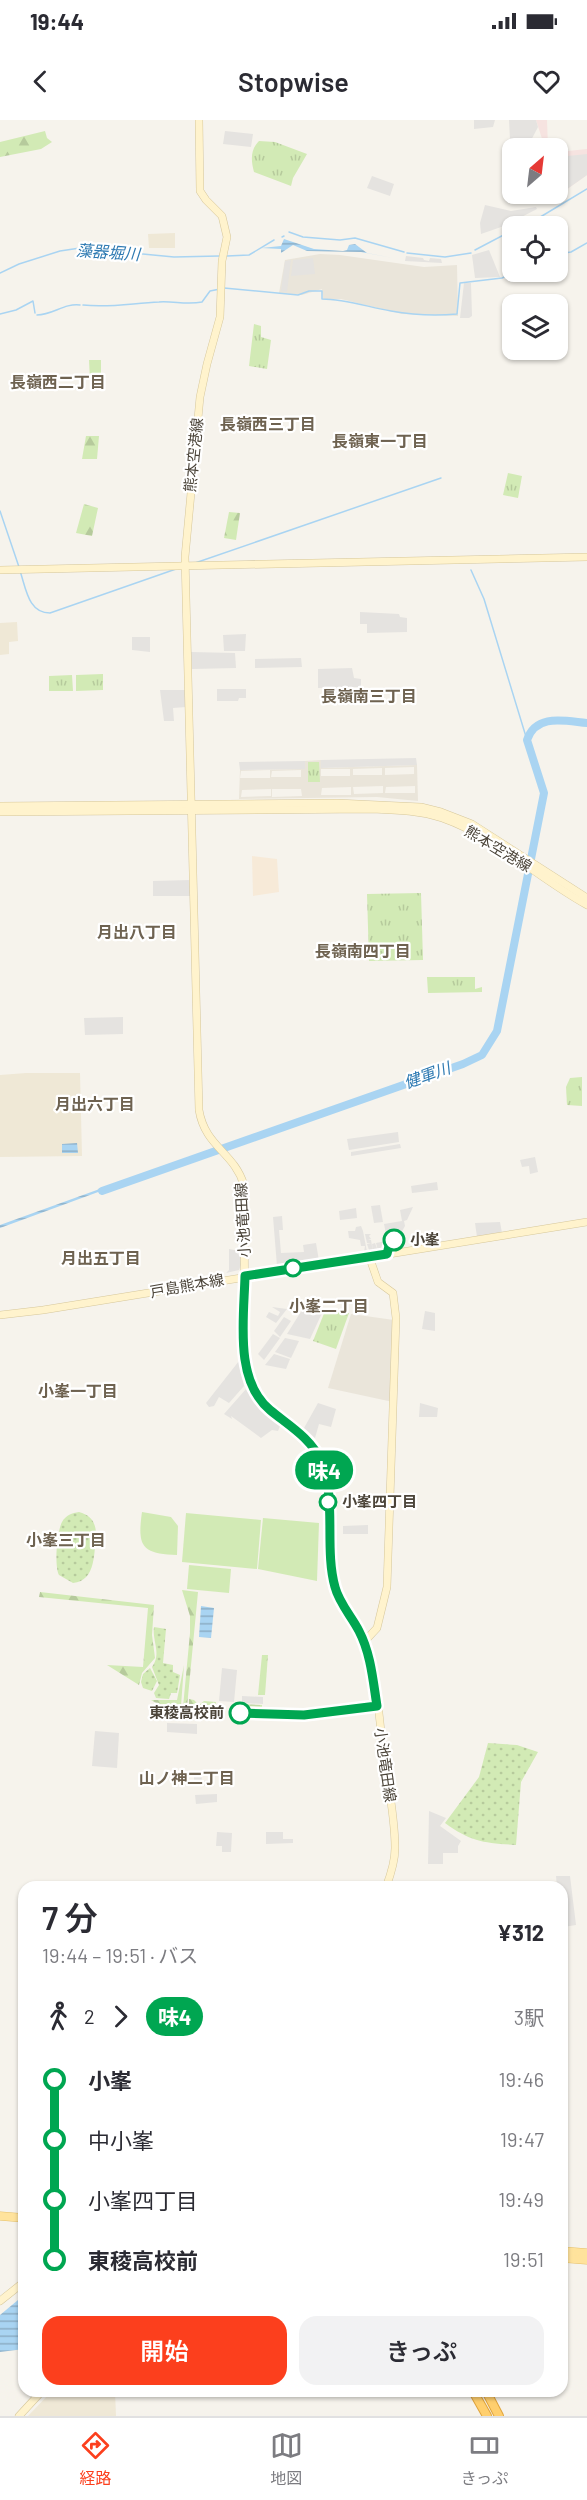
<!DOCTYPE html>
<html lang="ja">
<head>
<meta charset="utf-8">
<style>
	:root { --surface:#fff; --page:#f2f2f3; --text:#2b2b33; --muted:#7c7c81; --line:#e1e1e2; --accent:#fc3f1d }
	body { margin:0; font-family:Barlow,"Noto Sans JP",sans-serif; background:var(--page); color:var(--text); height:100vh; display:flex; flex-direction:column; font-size:22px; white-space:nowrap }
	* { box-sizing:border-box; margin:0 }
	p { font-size:20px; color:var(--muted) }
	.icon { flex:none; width:33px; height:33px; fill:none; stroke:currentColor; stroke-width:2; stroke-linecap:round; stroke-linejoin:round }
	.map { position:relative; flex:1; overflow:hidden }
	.side { position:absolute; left:18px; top:1761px; width:550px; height:516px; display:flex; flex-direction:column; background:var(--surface); border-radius:18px; box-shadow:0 2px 4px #0004 }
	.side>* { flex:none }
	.badge { padding:0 12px; border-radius:20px; font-size:21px; line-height:39px }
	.needle { width:39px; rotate:28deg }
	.tools { position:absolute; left:502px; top:18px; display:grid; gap:12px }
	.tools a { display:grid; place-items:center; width:66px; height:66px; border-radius:12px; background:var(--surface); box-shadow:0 2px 4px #0004; font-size:30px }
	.map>.badge { position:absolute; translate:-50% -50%; box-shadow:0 0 0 3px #fff }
	.legs { display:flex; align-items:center; gap:9px; height:66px; padding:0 24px; font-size:20px }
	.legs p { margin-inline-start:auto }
	.overview { display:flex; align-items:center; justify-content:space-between; height:102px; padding:0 24px }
	h1 { font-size:33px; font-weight:600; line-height:45px }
	.button { display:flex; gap:12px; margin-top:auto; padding:12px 24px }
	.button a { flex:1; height:69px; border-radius:18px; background:var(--accent); color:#fff; font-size:24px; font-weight:600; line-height:69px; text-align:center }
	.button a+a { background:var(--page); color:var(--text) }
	ul { padding:0 24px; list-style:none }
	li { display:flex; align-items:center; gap:21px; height:60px; font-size:22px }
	li i { display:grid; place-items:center; width:9px; height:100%; margin:0 8px; background:currentColor }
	li i::after { content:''; width:15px; height:15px; margin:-8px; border:4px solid; border-radius:50%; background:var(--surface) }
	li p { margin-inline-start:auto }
	li:first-child i { background:linear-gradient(#0000 50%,currentColor 0) }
	li:last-child i { background:linear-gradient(currentColor 50%,#0000 0) }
	.status { display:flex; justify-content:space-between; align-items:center; height:42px; padding:0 30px; background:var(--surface); direction:ltr }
	.status svg { height:16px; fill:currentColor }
	header { display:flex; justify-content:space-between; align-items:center; height:78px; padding:0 24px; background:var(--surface); font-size:27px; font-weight:600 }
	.menu { display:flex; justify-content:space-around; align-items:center; height:84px; border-top:2px solid var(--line); background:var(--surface); font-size:16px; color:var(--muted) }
	.menu a { display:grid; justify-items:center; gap:3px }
	.menu .selected { color:var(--accent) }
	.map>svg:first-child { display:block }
	.residential { fill:#eae5da; fill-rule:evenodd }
	.commercial { fill:#f7ead8 }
	.education { fill:#efe8d6 }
	.medical { fill:#f6e3e0 }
	.grass { fill:url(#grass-dots) }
	.forest { fill:url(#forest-firs) }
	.park { fill:url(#park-tufts) }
	.garden { fill:#d2eab5 }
	.parking { fill:#e5e3e0 }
	.water { fill:url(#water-rules) }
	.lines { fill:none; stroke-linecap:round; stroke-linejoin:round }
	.stream { stroke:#a9d4f2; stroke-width:1.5 }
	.river { stroke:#a9d4f2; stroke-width:8 }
	.secondary-casing { stroke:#d6c79b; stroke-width:8 }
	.primary-casing { stroke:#e6c16a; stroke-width:9 }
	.highway-casing { stroke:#e0a43c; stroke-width:10 }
	.secondary { stroke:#fff3cd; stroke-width:7 }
	.primary { stroke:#ffe39c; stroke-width:8 }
	.highway { stroke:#ffcf6e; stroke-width:8 }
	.line-1-casing { stroke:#fff; stroke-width:14 }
	.line-1 { stroke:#00a651; stroke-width:9 }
	.stop-1-dot { fill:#fff; stroke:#00a651; stroke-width:3 }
	.labels { text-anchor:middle; stroke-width:4.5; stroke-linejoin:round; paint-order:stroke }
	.street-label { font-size:15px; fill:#4b4439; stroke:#fff }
	.stop-label { font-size:15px; font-weight:bold; fill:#4b4439; stroke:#fff; text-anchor:start }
	.water-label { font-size:16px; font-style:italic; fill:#2e7ab2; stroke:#fff }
	.neighbourhood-label { font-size:16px; font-weight:bold; fill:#6e6250; stroke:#fff }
</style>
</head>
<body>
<div class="status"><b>19:44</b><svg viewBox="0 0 49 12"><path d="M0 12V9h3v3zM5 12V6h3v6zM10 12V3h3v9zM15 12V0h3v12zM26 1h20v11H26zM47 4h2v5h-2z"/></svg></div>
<header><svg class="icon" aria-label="back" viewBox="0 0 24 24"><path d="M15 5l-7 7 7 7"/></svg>Stopwise<svg class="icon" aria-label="heart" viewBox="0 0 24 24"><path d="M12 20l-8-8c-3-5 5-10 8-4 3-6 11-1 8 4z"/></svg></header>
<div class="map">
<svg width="587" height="2296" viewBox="0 0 587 2296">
	<defs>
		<pattern id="grass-dots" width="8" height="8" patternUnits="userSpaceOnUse" patternTransform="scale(1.5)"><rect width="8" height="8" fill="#d2eab5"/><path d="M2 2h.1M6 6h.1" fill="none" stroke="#b6ca9c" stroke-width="1.8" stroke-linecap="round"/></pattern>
		<pattern id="forest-firs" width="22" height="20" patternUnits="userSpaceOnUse" patternTransform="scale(1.5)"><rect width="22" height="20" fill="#d2eab5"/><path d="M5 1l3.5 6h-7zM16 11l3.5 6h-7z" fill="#b6ca9c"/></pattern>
		<pattern id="park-tufts" width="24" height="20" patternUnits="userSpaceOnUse" patternTransform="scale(1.5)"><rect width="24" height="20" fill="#d2eab5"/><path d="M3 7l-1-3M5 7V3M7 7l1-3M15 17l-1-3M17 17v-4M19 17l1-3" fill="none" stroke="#b6ca9c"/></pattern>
		<pattern id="water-rules" width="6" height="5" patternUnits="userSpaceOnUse" patternTransform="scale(1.5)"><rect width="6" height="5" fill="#a9d4f2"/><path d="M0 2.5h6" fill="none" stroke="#8caec5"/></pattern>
	</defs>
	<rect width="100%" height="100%" fill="#f6f3ec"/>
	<g class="residential">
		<path d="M320,134l20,1 84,12 33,-2 1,51 -56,-2 -61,-15h-18l-1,-10 -20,6 -23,-2 6,-33z"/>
		<path d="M321,640l1,8 95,-3 1,36 -41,-4 -138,2 1,-29 65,-1v-8zM414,647v7l-29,1v-7zM382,648v7h-29v-6zM350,649v7h-29v-7zM270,650v8h-30l1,-7zM301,650v7h-30l1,-6zM415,666v7h-30l1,-6zM351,667v8h-30l1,-7zM353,667l30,-1v7l-29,1zM271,669v7l-30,1 1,-7zM272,669h29l1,7 -30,1z"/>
		<path d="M351,1194l43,6 -1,82 -65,-14z"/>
	</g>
	<path class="commercial" d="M252,736l25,3 2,33 -26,4z"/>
	<g class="education">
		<path d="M175,113v15h-26l-1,-14z"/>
		<path d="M17,502l1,19 -9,1v12l-9,1v-32z"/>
		<path d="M26,953h54l2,83 -82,1v-82z"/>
		<path d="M52,2271h63l1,25h-88z"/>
	</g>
	<g class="medical">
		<path d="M536,0h11l1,28h-3z"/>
		<path d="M587,29v26l-31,22 -1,-3h3v-42z"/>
	</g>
	<g class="grass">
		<path d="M79,1392c11,3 16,9 17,20 -2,18 1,49 -23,51l-14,-8c-5,-9 -2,-44 3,-53 4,-7 10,-9 17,-10z"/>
		<path d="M154,1507l12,2 -3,34 10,2v7l7,3 -3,18h-6l-2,6 -13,-1 -2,-5 5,-8 -7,-18c10,-13 0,-26 2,-40z"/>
		<path d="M150,1548l7,13 -5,10 -9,-3 -2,-6 2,-8z"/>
		<path d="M488,1623l29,2 21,7 -17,30 -5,63c-32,-2 -45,-3 -71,-22l34,-46z"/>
	</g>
	<g class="forest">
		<path d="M45,11l2,7 5,4 -11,7 -41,8v-15z"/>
		<path d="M86,316h13l-2,23h-15z"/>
		<path d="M84,384l14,4 -6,28 -16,-3z"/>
		<path d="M229,392l11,1 -4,27 -12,-2z"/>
		<path d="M182,1470l16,2 -11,115h-4l7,-74v-17z"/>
		<path d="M40,1472l114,13 -2,30 3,23 -13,15 -3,12 -32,-20 36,2 5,-59 -109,-11z"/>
		<path d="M262,1535h6l-3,40h-7z"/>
		<path d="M184,1545l-3,41 -23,-2 -7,-4h26z"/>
		<path d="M189,1579l5,1 5,5 5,-4 12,1 -1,7 -26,-1z"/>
		<path d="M240,1584l22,1v6l-22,-1z"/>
	</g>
	<g class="park">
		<path d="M259,21l16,1 32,12 -14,24 -2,8 -37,-14c-3,-11 -4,-22 5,-31z"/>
		<path d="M254,204l7,2v11l10,3 -4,29 -18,-3z"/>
		<path d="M89,240h12v19l-11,1z"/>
		<path d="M508,353l14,3 -4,22 -15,-3z"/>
		<path d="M103,554v16l-27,1v-16z"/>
		<path d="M72,555l1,16h-24v-15z"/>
		<path d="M308,642h11l1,20h-12z"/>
		<path d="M421,773l2,67 -54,1 -2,-67z"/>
		<path d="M427,857h48v12l7,-2v5l-54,1z"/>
		<path d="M582,957v29l-15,-1 -1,-18 4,-9z"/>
		<path d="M325,1191l24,2 -13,36 -23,-8z"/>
	</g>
	<g class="garden">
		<path d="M142,1392l29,5 7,9 -1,29c-35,-1 -40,-8 -35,-43z"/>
		<path d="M186,1393l75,7 -4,49 -75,-7z"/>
		<path d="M263,1398l56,5 -2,58 -59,-12z"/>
		<path d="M189,1445l42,4 -2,24 -42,-4z"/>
	</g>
	<g class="parking">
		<path d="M474,0h21l-2,7 -19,2z"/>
		<path d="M509,0h27l2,7 -11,21h-14v12h-2z"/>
		<path d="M225,11l28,3 -2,13 -28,-3z"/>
		<path d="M587,34v21l-27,19 -2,-37z"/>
		<path d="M372,56l22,8 -4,12 -23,-8z"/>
		<path d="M485,85l26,6 25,-4 1,2 -33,17 -23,8 -1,-11z"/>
		<path d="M489,130l11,27 -25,1 -3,-23z"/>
		<path d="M406,136l17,2 1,2 5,1 1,-3 11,1 1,4 -37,-2z"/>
		<path d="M313,138l2,16 -24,2 2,-16z"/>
		<path d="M291,140l-4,32 -6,-1 4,-30z"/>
		<path d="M464,163h7l1,33 -3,2h-9z"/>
		<path d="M360,492l39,2 1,3 7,1v14l-40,1v-9h-7z"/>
		<path d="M246,514l-1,17h-21l-1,-16z"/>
		<path d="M132,517h18v15l-18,-2z"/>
		<path d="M191,532l44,1 1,15 -44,1z"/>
		<path d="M301,538l1,9 -47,1v-9z"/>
		<path d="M352,548l2,10 7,1v8l-43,1v-19z"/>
		<path d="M217,569h29v9h-7l-1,3h-21z"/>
		<path d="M160,570h25l1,17 -13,1 1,13h-10z"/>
		<path d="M416,638l1,7 -96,3v-8z"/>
		<path d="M305,641v8l-65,1 -1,-8z"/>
		<path d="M190,760l1,16h-38v-15z"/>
		<path d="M123,897v17l-38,1 -1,-17z"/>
		<path d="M398,1012l1,10 -50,8 -2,-11z"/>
		<path d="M400,1024l1,4 -50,8v-4z"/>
		<path d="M535,1037l3,15 -8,2 -1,-8 -7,1 -2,-7z"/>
		<path d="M437,1062l1,8 -26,3 -1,-7z"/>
		<path d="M380,1085l3,17 -9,1 -3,-17z"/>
		<path d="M413,1087l-6,13 -3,1 1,5 -4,7 -14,12v8l-13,2v-2h-4l-3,-9 4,-1h-4l-2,-9h6l-2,2 2,3 -3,1h3l2,12 -1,-8 3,-1 3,8 -2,-8 10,-2 2,3 -4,-20 18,-3 -2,-11z"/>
		<path d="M356,1088l1,10 -17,2 -1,-9z"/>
		<path d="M282,1096l1,14h-4l2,23 23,-1 -1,-7 13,-2 3,18 -42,5 -4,-49z"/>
		<path d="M500,1102l2,11 -25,4 -2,-14z"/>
		<path d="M361,1106l2,5 -3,1 3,-1 4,21h-3l1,-6h-4l-1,-6 -11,-2 -1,-7h7l1,-4z"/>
		<path d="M229,1129l11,2 1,14 -2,5 -13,3 3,-3z"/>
		<path d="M272,1187l15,2 -11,14 -10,-6 3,-5 9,4 2,-4z"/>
		<path d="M302,1190l20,3 -12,26 -23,-5z"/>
		<path d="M425,1191l10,2v18l-13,-2z"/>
		<path d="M284,1197l7,4 -11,16 -6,-6z"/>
		<path d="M273,1214l7,4 -16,22 -6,-6z"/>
		<path d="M285,1218l14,3 -8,17 -16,-6z"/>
		<path d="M274,1234l16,5 -4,10 -21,-4z"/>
		<path d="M239,1241l5,25 -15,17 -10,-6 -5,9 -5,1 -3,-4z"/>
		<path d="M246,1269l13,19 21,18 -2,5 -6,-1 -11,8 -30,-22 1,3 -8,-5z"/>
		<path d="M318,1283l18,6 -5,18 -12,-3 -4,14 -11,-10z"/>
		<path d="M420,1283l18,5 -1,9h-18z"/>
		<path d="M368,1405v9h-25v-8z"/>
		<path d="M222,1548l15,2 -3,32 -15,-1z"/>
		<path d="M242,1576l21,1v7l-21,-1z"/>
		<path d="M167,1603l30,1v10l-30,-2z"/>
		<path d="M95,1611l24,2 -2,35 -25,-2z"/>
		<path d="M194,1653h7l1,8 11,-1v5l-19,1z"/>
		<path d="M217,1674v8l-21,2 -1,-9z"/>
		<path d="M429,1691l17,7 -6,8 21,15 -3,5v7h-15v11h-15z"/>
		<path d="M217,1712l15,1 -1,19h-9v-6h-6z"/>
		<path d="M266,1712h17v7h10v4l-27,1z"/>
		<path d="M556,1756h14l6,49 -13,2 -1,-40h-5z"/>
	</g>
	<g class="water">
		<path d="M284,119l30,10 29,2 4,-1 2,-5 6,-1 12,9 26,5 -32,-6 -54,-1 -14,-6 -12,8v-4l-20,-1 20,-2z"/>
		<path d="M77,1023l1,10h-16v-9z"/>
		<path d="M119,1062l1,2 -120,44v-3z"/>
		<path d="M201,1486l13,2 -3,30 -12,-1z"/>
		<path d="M24,2175v54l-24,3v-37z"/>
	</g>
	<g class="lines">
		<g class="stream">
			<path d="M516,106l4,-4h12l55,-33"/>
			<path d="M289,112l14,5 37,3 15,-2 49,14"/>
			<path d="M282,117l2,-1"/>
			<path d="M475,130l38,-20"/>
			<path d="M407,133l38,4 26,-4"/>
			<path d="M558,134l13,-2 16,-9"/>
			<path d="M227,136l22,-1 25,-15"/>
			<path d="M0,153l19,-9 41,-13 20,-3 94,9 45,-1"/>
			<path d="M224,168l74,7 11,-4h13v8c23,0 46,8 69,12 22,4 45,5 66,3l3,-31 42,-5 13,-6"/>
			<path d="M83,185c27,3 50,-2 76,-3 15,-1 28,3 43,0l8,-11 10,-2"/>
			<path d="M0,194l16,-4 17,-9 2,12"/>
			<path d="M37,195c16,0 27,-12 43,-10"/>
			<path d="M0,391l19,56"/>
			<path d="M195,443l246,-85"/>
			<path d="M471,450l13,29 43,141"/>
			<path d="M20,451c6,17 8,42 30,42l126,-44"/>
		</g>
		<path class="river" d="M102,1071l361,-127 19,-9 15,-24 47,-238 -17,-53c9,-27 38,-19 60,-17"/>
		<defs>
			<g id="secondary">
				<path d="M199,0l1,71 6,9 16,16 5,21 -5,24 -2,56 -13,47 -7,33 -15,160 14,553c6,37 35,42 45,75l1,172c5,64 59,58 77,106 13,37 3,80 11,118 6,25 25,45 34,69 10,27 12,69 16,98 4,33 12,66 12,100 0,14 -4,26 -9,39"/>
				<path d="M0,450l587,-13"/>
				<path d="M0,686l337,-3 84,4 20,5 31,12 115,74"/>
				<path d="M0,692l369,-3c24,1 49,1 73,9 54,19 96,60 145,87"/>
				<path d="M0,1195l43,-5 544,-88"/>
				<path d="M364,1522l13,-14 10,-41 9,-269 -3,-25 -15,-11 -9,-26"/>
				<path d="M0,2181l24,-19"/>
				<path d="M19,2296l23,-25"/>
			</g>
			<g id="primary">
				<path d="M0,2096l24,2"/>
				<path d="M562,2131l25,2"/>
				<path d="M562,2138l25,2"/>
			</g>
			<g id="highway">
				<path d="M473,2271l14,25"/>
				<path d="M486,2271l13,25"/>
			</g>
		</defs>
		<use href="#secondary" class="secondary-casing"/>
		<use href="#primary" class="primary-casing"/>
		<use href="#highway" class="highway-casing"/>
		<use href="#secondary" class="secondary"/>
		<use href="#primary" class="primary"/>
		<use href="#highway" class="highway"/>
	</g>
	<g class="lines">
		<defs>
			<path id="line-1" d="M240,1593l64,2 73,-9c-4,-25 -6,-52 -18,-75 -7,-14 -20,-28 -24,-44 -11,-39 2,-89 -14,-126 -10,-23 -33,-36 -51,-51 -36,-30 -26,-92 -25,-134l142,-22 2,-8 5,-6"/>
		</defs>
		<use href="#line-1" class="line-1-casing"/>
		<use href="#line-1" class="line-1"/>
	</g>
	<g class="stop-1-dot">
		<circle cx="394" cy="1120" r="10"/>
		<circle cx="293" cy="1148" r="8"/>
		<circle cx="328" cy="1382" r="8"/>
		<circle cx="240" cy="1593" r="10"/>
	</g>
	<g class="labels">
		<g class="street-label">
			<text transform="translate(194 335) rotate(-84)" y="5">熊本空港線</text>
			<text transform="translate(498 729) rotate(31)" y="5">熊本空港線</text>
			<text transform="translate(243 1100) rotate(-93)" y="5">小池竜田線</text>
			<text transform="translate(187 1166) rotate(-10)" y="5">戸島熊本線</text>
			<text transform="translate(385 1645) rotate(82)" y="5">小池竜田線</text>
		</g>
		<g class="stop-label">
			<text x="410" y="1125">小峯</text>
			<text x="342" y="1387">小峯四丁目</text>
			<text x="224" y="1598" text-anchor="end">東稜高校前</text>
		</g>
		<g class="water-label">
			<text transform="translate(108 132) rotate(4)" y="6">藻器堀川</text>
			<text transform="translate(427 955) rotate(-20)" y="6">健軍川</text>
		</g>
		<g class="neighbourhood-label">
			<text x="58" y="268">長嶺西二丁目</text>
			<text x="268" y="310">長嶺西三丁目</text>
			<text x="380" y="327">長嶺東一丁目</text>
			<text x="369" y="582">長嶺南三丁目</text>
			<text x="137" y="818">月出八丁目</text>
			<text x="363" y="837">長嶺南四丁目</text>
			<text x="95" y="990">月出六丁目</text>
			<text x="101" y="1144">月出五丁目</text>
			<text x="329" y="1192">小峯二丁目</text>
			<text x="78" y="1277">小峯一丁目</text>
			<text x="66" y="1426">小峯三丁目</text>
			<text x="187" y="1664">山ノ神二丁目</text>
		</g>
	</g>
</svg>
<div class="tools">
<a><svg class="needle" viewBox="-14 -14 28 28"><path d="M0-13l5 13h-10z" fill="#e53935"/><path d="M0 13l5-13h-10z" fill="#7c7c81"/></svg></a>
<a><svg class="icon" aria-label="locate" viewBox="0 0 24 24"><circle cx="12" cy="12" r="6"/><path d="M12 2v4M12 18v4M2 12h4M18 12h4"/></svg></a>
<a><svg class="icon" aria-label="layers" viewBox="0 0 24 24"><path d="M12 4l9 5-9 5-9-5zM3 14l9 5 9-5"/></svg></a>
</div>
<b class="badge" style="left:324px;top:1350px;background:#00a651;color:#fff">味4</b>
<section class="side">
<div class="overview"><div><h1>7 分</h1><p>19:44 – 19:51 · バス</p></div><b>¥312</b></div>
<div class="legs"><svg class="icon" aria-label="walk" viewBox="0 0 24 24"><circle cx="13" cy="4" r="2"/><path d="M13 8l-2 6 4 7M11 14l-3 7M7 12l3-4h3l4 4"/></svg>2<svg class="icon" aria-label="forward" viewBox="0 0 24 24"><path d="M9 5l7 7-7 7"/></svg><b class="badge" style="background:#00a651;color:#fff">味4</b><p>3駅</p></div>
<ul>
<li><i style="color:#00a651"></i><b>小峯</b><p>19:46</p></li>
<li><i style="color:#00a651"></i><span>中小峯</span><p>19:47</p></li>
<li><i style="color:#00a651"></i><span>小峯四丁目</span><p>19:49</p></li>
<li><i style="color:#00a651"></i><b>東稜高校前</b><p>19:51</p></li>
</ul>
<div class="button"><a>開始</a><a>きっぷ</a></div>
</section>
</div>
<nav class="menu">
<a class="selected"><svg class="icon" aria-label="directions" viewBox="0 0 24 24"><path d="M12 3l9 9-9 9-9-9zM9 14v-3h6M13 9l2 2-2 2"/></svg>経路</a>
<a><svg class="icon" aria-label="map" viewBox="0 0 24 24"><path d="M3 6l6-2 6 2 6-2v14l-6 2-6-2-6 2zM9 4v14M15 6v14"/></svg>地図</a>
<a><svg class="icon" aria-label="tickets" viewBox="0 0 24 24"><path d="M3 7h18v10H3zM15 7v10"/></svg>きっぷ</a>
</nav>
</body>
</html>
